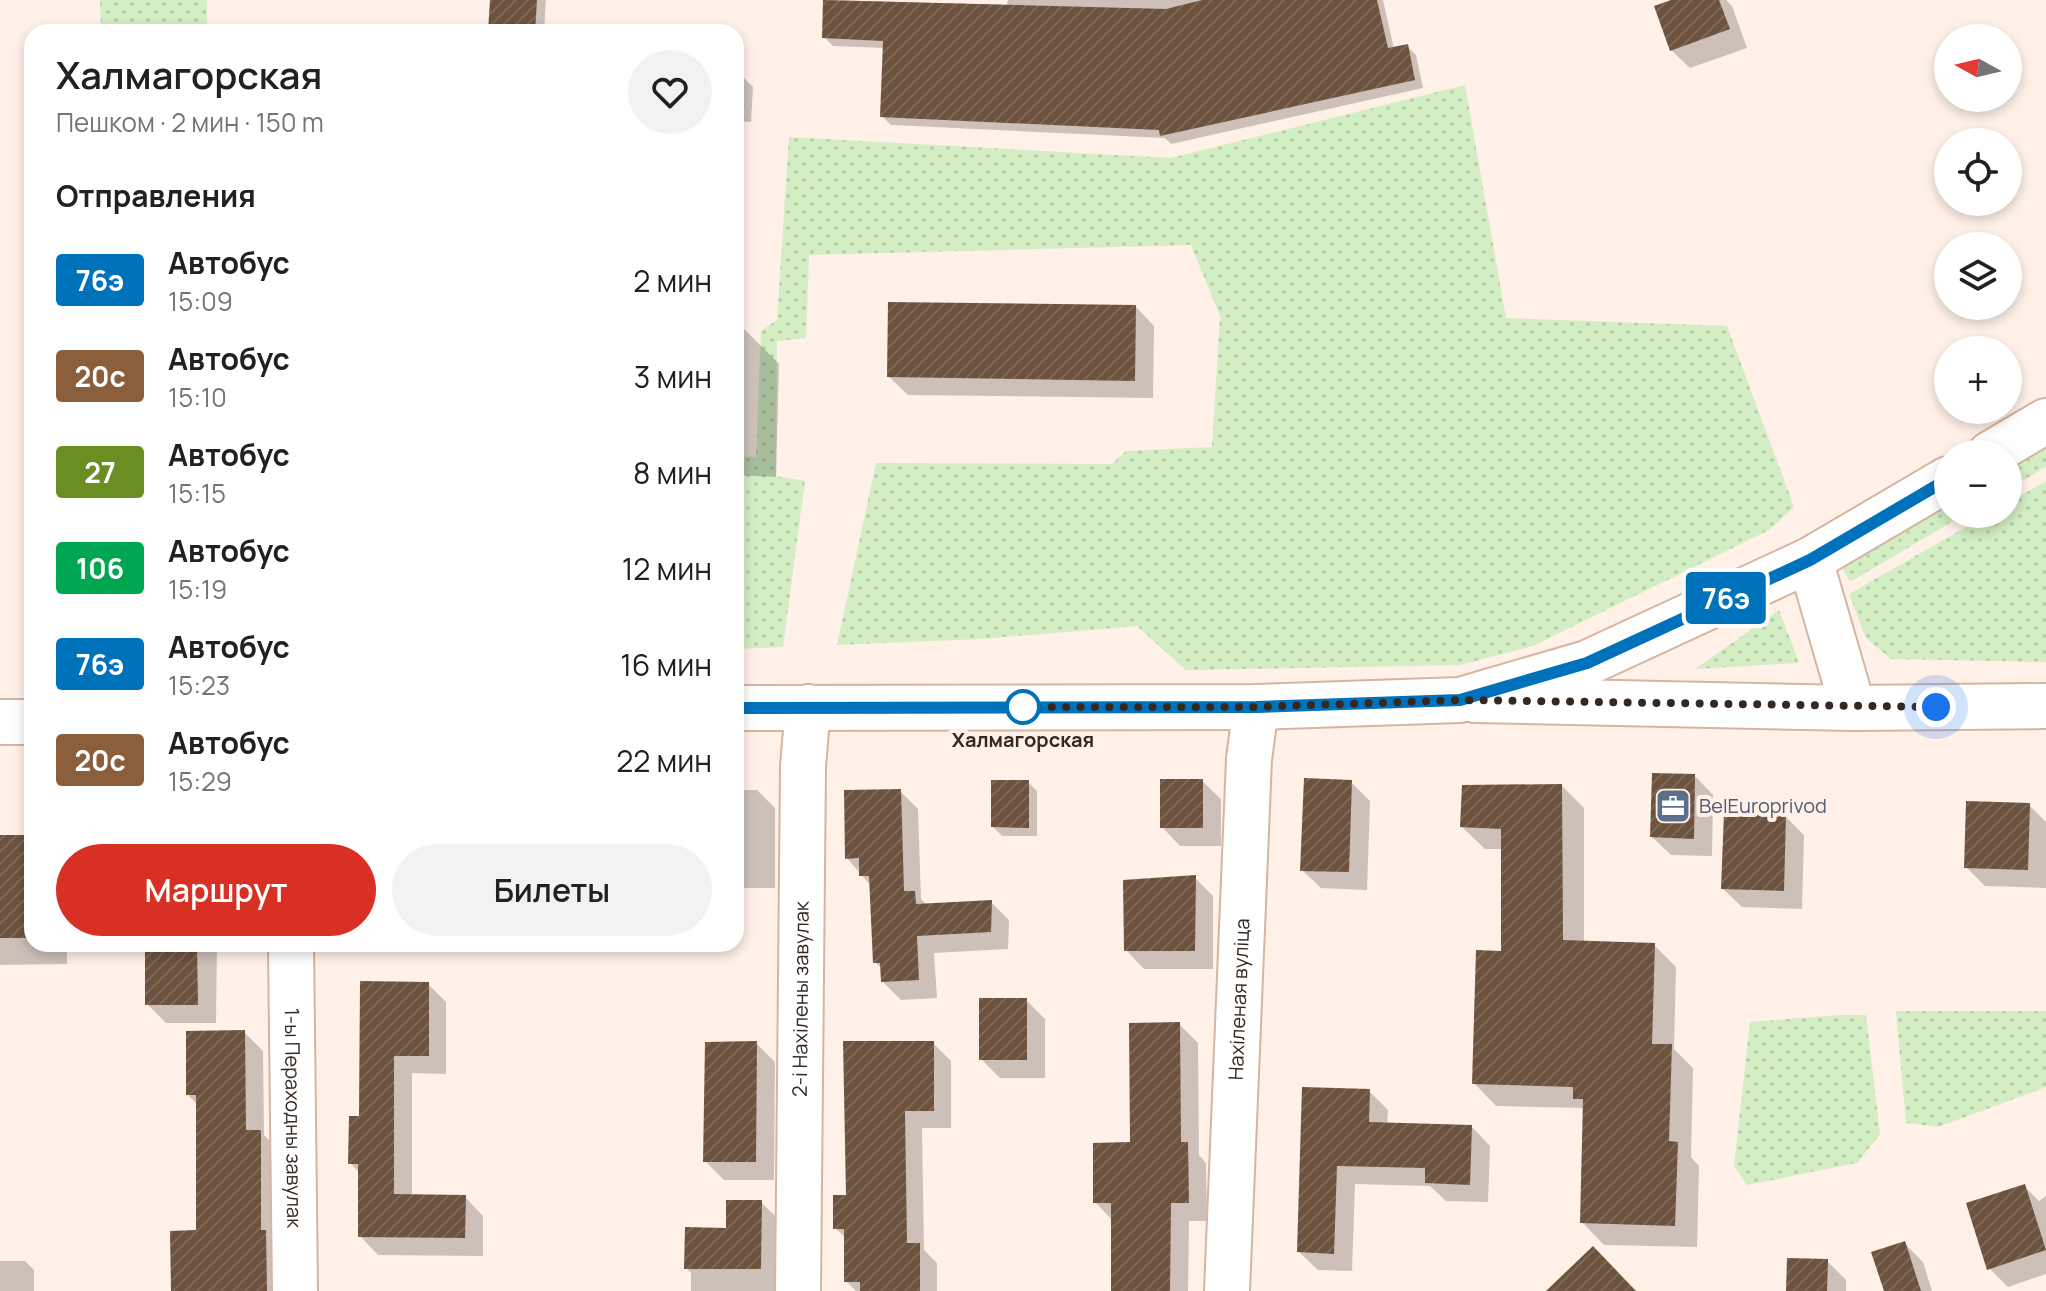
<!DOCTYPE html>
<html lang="ru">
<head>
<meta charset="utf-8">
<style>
	:root { --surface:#fff; --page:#f2f2f2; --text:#202124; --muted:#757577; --accent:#d93025 }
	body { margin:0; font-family:Manrope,sans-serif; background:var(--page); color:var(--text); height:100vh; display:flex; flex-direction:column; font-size:30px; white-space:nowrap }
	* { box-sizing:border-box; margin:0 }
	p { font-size:26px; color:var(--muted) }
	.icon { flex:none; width:44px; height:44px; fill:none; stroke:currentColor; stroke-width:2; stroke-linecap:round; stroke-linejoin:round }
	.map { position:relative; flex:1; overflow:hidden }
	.side { position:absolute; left:24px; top:24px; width:720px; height:928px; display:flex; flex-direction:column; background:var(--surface); border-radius:24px; box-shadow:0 4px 12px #0003 }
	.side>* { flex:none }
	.badge { padding:0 16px; border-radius:6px; font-size:28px; line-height:52px }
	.needle { width:52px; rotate:278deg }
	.buttons { position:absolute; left:1934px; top:24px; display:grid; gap:16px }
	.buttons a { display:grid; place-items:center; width:88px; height:88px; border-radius:50%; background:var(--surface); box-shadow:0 4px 12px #0003; font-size:40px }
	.you { position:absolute; width:40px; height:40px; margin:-20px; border:6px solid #fff; border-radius:50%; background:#1a73e8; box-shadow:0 0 0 12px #1a73e833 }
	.map>.badge { position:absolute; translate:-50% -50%; box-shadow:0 0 0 4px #fff }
	h2 { padding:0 32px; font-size:30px; line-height:72px }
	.round { display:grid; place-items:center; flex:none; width:84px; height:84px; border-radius:42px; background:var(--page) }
	.overview { display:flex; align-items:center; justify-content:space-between; height:136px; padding:0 32px }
	h1 { font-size:38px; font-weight:600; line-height:60px }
	.action { display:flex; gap:16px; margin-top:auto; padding:16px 32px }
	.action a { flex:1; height:92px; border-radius:48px; background:var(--accent); color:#fff; font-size:32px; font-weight:600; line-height:92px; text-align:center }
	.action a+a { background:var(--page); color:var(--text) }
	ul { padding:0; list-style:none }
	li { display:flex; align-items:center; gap:24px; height:96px; padding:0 32px }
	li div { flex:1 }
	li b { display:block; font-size:30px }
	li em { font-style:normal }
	li .badge { min-width:88px; font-weight:700; text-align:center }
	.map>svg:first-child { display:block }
	.grass { fill:url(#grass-dots) }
	.shadow { fill:#0003 }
	.building { fill:url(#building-hatch) }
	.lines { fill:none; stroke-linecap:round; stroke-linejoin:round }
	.minor-casing { stroke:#d5b59f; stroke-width:48 }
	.secondary-casing { stroke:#d5b59f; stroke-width:48 }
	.minor { stroke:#fff; stroke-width:44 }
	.secondary { stroke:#fff; stroke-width:44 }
	.line-casing { stroke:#fff; stroke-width:18 }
	.line { stroke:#0072bc; stroke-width:12 }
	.walk { stroke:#352820; stroke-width:8; stroke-dasharray:0 14.4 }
	.stop-dot { fill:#fff; stroke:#0072bc; stroke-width:4 }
	.labels { text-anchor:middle; stroke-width:8; stroke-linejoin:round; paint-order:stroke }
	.stop-label { font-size:20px; font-weight:bold; fill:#352820; stroke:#fff1e8 }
	.service-label { font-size:20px; fill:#4e5e75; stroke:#fff1e8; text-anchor:start }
	.street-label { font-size:20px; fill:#352820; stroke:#fff1e8 }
</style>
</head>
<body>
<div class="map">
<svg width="2046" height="1291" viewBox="0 0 2046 1291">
	<defs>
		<pattern id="grass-dots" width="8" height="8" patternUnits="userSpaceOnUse" patternTransform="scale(2)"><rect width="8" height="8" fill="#d3edc4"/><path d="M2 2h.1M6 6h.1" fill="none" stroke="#b6cba8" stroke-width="1.8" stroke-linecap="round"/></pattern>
		<pattern id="building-hatch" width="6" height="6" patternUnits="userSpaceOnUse" patternTransform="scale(2)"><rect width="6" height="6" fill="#6d523e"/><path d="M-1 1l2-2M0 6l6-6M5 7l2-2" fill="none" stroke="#7e6857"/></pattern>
	</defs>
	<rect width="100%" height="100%" fill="#fff1e8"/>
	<g class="grass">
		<path d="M100,0h107v32h-106z"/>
		<path d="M1465,85l41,233 221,8 67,181 -25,23 -236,116 -73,19 -274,5 -49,-44 -157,13 -143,6 39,-182 236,1 14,-13 86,-4 8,-131 -29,-71 -382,10 -3,83 -29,3 -1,135 29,5 -22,166 -47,2v-193l20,1 5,-126 16,-11 12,-183 382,21z"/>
		<path d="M2046,447v20l-38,22v-19z"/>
		<path d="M2046,481v181l-155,-3 -25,-21 -17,-44 140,-80h19v-11z"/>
		<path d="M1948,505v9h17l-115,68 -8,-14z"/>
		<path d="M1779,610l20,53 -104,6z"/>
		<path d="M1896,1011h150v76l-108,40 -32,-4z"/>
		<path d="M1839,1015h27l14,119 -23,29 -110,22 -13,-19 16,-144z"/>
	</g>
	<g class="shadow">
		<path d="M492,0h54l-2,32h-54z"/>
		<path d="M825,0l182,5 1,-5h375l11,49 13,-3 9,9 7,33 -252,56 -6,-6 -274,-13 -9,-9 3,-68 -52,-2 -9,-9z"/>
		<path d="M1677,0h49l6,6 15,42 -57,20 -19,-18z"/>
		<path d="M736,77l8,1 9,9 -2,35 -15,-1z"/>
		<path d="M1136,307l18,19 -1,72 -245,-3 -19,-18z"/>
		<path d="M736,329h8l35,35 -3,113 -40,-2z"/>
		<path d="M1695,776l18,19 -1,61 -41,-1 -19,-18z"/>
		<path d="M1202,781l19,18v47h-41l-18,-19z"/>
		<path d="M1028,782l9,9v45h-35l-9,-9z"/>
		<path d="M1351,782l19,19 -3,89 -46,-2 -19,-18z"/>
		<path d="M1562,786l22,22v134l70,3 22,22 -2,82 19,19 -2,89 8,9 -2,81 -93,-2 -22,-23 3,-114 -89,-2 -22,-23 29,-130v-104h-18l-23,-22z"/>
		<path d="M736,790h21l18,18v80h-39z"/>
		<path d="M900,791l18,18 3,90 6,6 64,-3 18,18 -1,29 -74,4 3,45 -36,2 -18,-18v-12l-8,-8 -4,-76 -24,-28z"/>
		<path d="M2029,805l17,17v66l-61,-2 -19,-19z"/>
		<path d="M1785,816l19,19 -2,74 -60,-2 -19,-18z"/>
		<path d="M0,837h32v107h35v20l-67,1z"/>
		<path d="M1195,878l18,18v73h-69l-18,-19z"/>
		<path d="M147,944h70l-1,79h-50l-19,-19z"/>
		<path d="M428,984l18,18v72l-34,-1v123l53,1 18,19v40l-105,-1 -18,-19v-63l-10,-10 11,-45z"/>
		<path d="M1026,1000l19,19v59h-45l-19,-19z"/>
		<path d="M1179,1024l19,19 1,112 7,8 1,58h-18l-1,70h-75v-70l-18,-19 37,-58z"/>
		<path d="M244,1032l19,19 1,84 15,15 5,141h-111l25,-59v-127l-10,-10z"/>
		<path d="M756,1043l19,19 -1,118h-50l-19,-19z"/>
		<path d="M933,1043l18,18v67h-29l2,122 13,13v28h-81l-10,-10v-43l-11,-10 13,-31z"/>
		<path d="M1369,1091l19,19 -1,15 85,2 18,19 -2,56 -42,-1 -16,-15 -75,-2 -3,87 -34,-1 -19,-18z"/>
		<path d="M2024,1186l15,15 7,-5v78l-38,13 -19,-19z"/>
		<path d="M761,1202l18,18v71h-88v-18l-5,-5z"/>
		<path d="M1904,1243l19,19 9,29h-46z"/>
		<path d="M0,1261h25l9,9v21h-34z"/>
		<path d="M1827,1261l19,19v11h-58z"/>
	</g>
	<g class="building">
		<path d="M490,0h47l-2,32h-47z"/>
		<path d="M823,0l343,9 36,-9h175l11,48 20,-4 7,36 -255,56 -1,-6 -279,-13 3,-76 -61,-3z"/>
		<path d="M1671,0h48l11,29 -60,22 -16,-45z"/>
		<path d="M888,302l248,3 -1,76 -248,-4z"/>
		<path d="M1652,773l43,1 -1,65 -44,-2z"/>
		<path d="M1304,778l48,2 -3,92 -49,-1z"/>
		<rect x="1160" y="779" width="43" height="49"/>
		<path d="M991,780h38v48l-38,-1z"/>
		<path d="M1562,784l1,156 92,3 -3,101h20l-3,97 9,1 -3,84 -95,-3 3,-124h-10v-12l-101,-3 4,-134 25,1v-122l-41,-2 2,-42z"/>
		<path d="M901,789l3,102h11l1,13 76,-4 -1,32 -74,4 2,44 -38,2 -1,-19h-7l-4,-87h-10v-18l-14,1 -1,-69z"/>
		<path d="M1966,801l64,2 -2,67 -64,-2z"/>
		<path d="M1724,812l62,2 -2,77 -63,-2z"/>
		<rect x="0" y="835" width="32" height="103"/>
		<path d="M1196,875l-1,76h-71l-1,-71z"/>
		<path d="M145,944h52l1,61h-53z"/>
		<path d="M360,981l69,1v74h-35v138l72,1 -1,43 -107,-1v-73h-10l1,-48h10z"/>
		<rect x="979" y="998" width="48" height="62"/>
		<path d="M1180,1022l1,120h7l1,61h-18l-1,88h-59v-88h-18v-60l37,-1 -1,-119z"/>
		<path d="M245,1030l1,100h15v100h5l1,61h-96l-1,-60 26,-1v-135h-10v-64z"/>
		<path d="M757,1041l-1,121h-53l2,-120z"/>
		<path d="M843,1041h91v70h-29l2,132h13v48h-60v-9h-16v-53h-11v-34h13z"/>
		<path d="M1302,1087l68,2 -1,33 103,3 -2,60 -45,-2v-15l-88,-2 -3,88 -37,-2z"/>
		<path d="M2025,1184l21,66 -59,20 -21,-67z"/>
		<path d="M726,1200h36l-1,69h-77l1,-42 41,1z"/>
		<path d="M1905,1241l16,50h-37l-13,-39z"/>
		<path d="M1593,1246l43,45h-90z"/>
		<path d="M1787,1258l41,1 -1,32h-41z"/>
	</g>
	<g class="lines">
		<defs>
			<g id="minor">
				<path d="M1810,560l43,148"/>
				<path d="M1475,700l378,8 193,-2"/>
				<path id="s1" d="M291,944l4,347"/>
				<path id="s2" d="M798,1291l5,-525 5,-59"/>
				<path id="s3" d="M1227,1291l22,-532 7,-52"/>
			</g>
			<g id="secondary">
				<path d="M1990,454l56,-33"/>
				<path d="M736,708l520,-1 204,-7 127,-37 223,-103 138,-81"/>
				<path d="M0,722h32"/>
			</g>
		</defs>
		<use href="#minor" class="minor-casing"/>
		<use href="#secondary" class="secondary-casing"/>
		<use href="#minor" class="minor"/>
		<use href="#secondary" class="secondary"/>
	</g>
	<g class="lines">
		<defs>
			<path id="line" d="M736,708l520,-1 204,-7 127,-37 223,-103 138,-81"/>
		</defs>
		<use href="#line" class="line-casing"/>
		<use href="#line" class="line"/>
		<path class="walk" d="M1023,707h233l204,-7 476,7"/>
	</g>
	<defs>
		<symbol id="office-square" viewBox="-11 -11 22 22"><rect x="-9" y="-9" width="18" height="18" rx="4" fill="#5c6f8a" stroke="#fff1e8"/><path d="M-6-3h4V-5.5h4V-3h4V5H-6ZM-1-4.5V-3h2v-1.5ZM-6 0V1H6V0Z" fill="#fff"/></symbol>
	</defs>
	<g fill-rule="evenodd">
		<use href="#office-square" x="1653" y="786" width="40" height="40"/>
	</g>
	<circle class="stop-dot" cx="1023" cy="707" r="16"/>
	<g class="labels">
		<g class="stop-label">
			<text x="1023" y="747">Халмагорская</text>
		</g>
		<g class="service-label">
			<text x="1699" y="813">BelEuroprivod</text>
		</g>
		<g class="street-label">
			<text dy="7" stroke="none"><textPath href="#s2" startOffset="292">2-і Нахілены завулак</textPath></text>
			<text dy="7" stroke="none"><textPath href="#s3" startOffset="292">Нахіленая вуліца</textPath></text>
			<text dy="7" stroke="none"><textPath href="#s1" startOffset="174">1-ы Пераходны завулак</textPath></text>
		</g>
	</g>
</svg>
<div class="buttons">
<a><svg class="needle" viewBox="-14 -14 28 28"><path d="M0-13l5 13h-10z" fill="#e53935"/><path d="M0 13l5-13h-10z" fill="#757577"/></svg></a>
<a><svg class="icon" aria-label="locate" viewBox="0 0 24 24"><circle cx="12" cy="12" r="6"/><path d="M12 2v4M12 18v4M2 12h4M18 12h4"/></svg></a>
<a><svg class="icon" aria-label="layers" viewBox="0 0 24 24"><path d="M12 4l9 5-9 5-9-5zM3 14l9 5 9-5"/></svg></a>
<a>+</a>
<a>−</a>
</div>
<div class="you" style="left:1936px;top:707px"></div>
<b class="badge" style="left:1726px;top:598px;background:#0072bc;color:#fff">76э</b>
<section class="side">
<div class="overview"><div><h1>Халмагорская</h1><p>Пешком · 2 мин · 150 m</p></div><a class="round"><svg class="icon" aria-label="heart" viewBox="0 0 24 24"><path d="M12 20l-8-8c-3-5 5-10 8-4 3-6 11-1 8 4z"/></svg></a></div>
<h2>Отправления</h2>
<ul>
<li><span class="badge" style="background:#0072bc;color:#fff">76э</span><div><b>Автобус</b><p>15:09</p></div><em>2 мин</em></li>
<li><span class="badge" style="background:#8b5e3c;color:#fff">20с</span><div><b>Автобус</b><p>15:10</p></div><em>3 мин</em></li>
<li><span class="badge" style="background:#6b8e23;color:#fff">27</span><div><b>Автобус</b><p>15:15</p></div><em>8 мин</em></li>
<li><span class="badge" style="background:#00a651;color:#fff">106</span><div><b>Автобус</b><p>15:19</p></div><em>12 мин</em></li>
<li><span class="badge" style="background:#0072bc;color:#fff">76э</span><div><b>Автобус</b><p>15:23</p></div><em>16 мин</em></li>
<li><span class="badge" style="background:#8b5e3c;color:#fff">20с</span><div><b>Автобус</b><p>15:29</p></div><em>22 мин</em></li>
</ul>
<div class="action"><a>Маршрут</a><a>Билеты</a></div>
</section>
</div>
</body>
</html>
